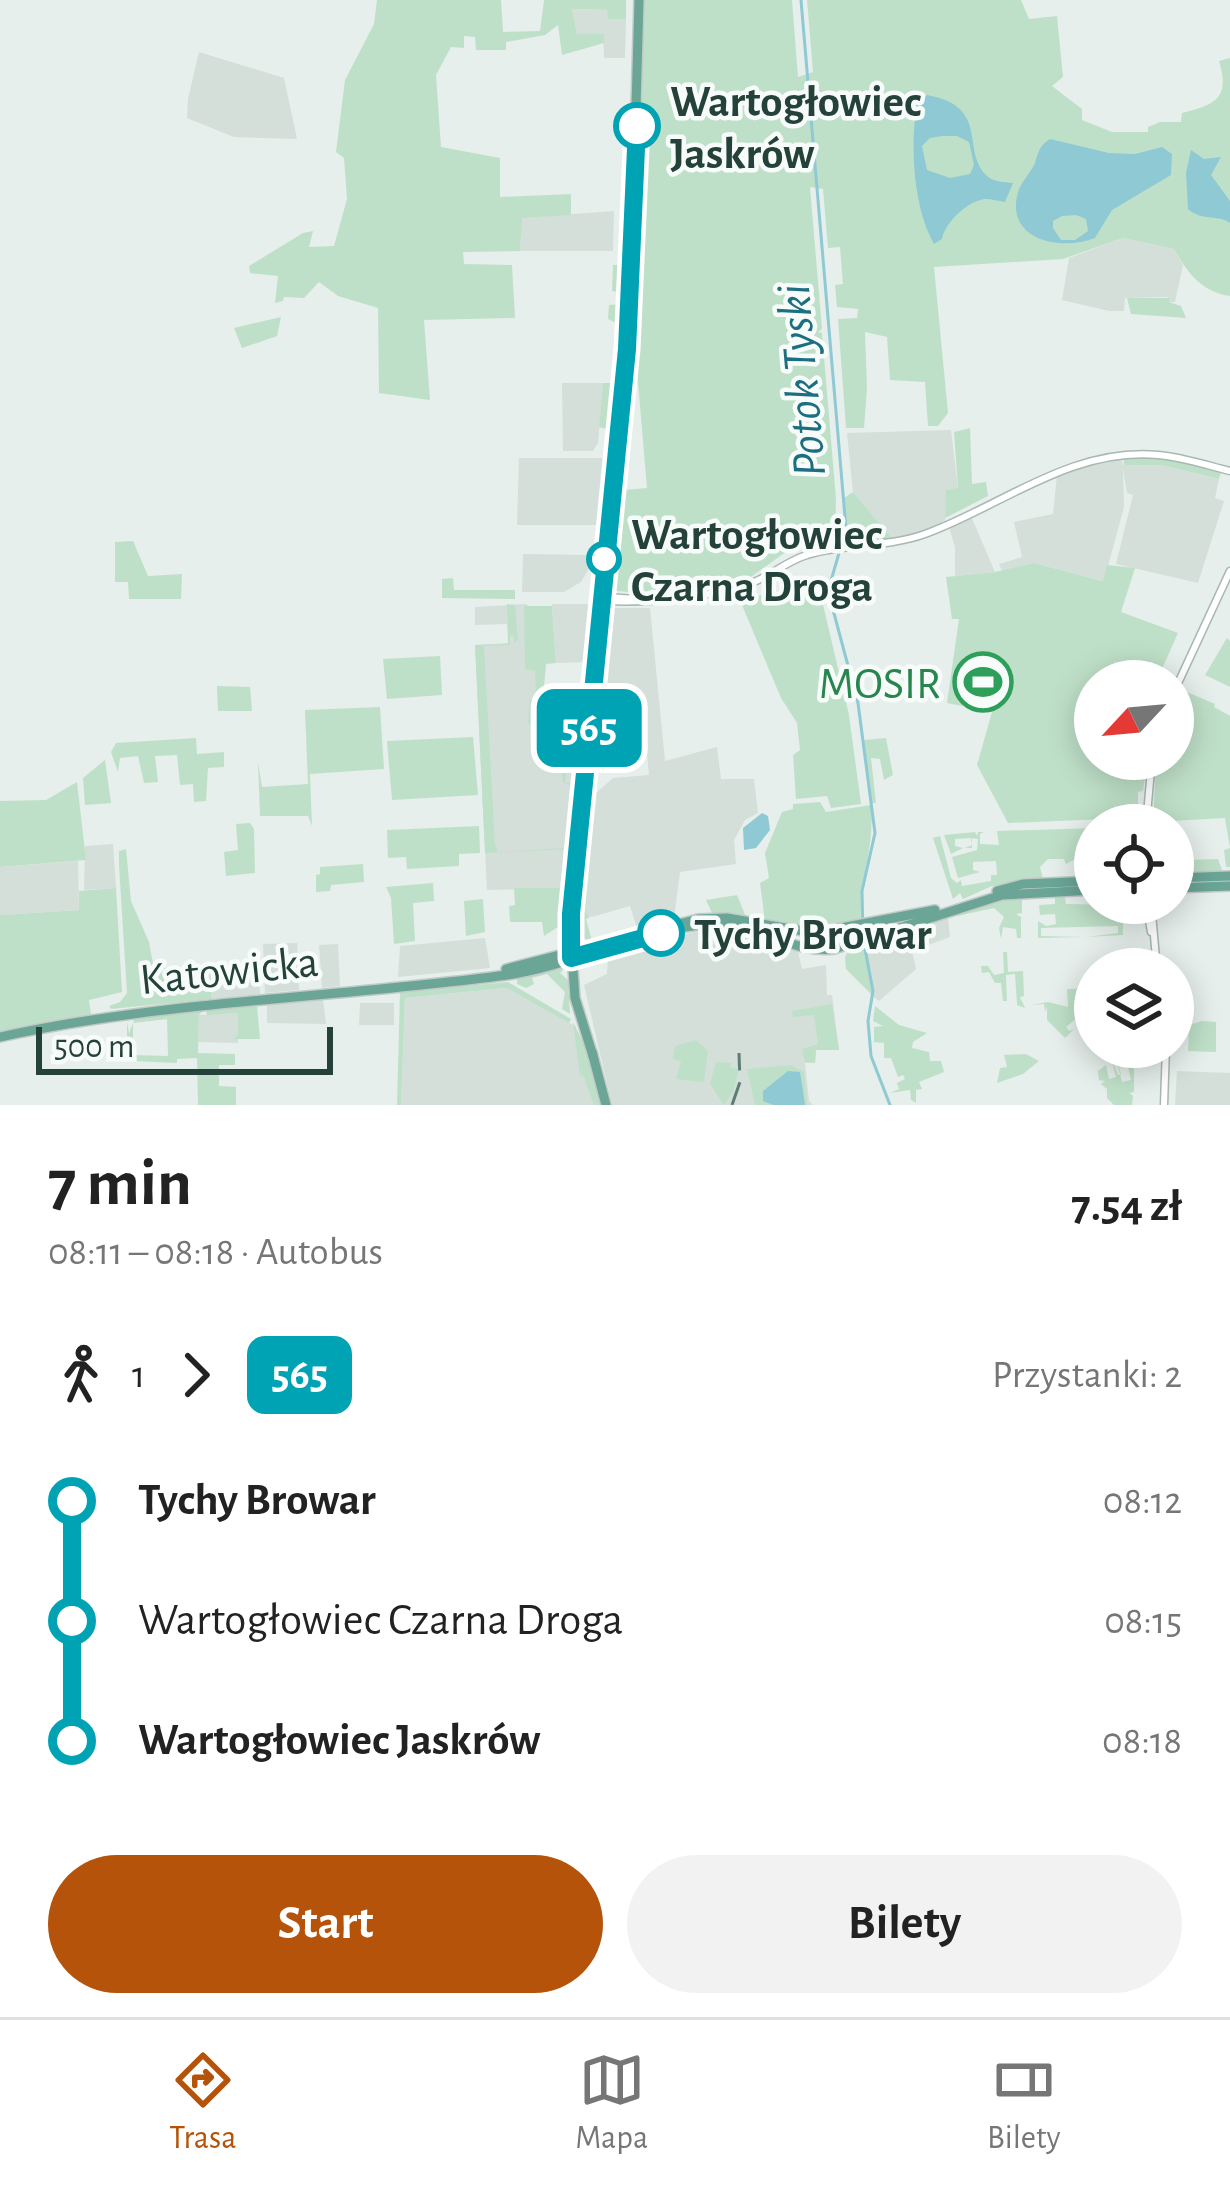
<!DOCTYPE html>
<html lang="pl">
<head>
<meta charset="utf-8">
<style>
	:root { --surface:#fff; --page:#f2f2f2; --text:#222; --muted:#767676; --line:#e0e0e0; --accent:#b45309 }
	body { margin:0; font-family:"Alegreya Sans",sans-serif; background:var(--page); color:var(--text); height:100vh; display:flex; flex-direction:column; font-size:45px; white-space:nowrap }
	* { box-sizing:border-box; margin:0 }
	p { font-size:39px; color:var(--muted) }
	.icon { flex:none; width:66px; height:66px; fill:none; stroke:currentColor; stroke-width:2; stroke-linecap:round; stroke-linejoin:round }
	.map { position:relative; height:1105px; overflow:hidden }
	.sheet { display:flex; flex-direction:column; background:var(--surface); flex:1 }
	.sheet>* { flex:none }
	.badge { padding:0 24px; border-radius:18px; font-size:42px; line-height:78px }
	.needle { width:78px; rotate:244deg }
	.buttons { position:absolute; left:1074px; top:660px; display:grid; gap:24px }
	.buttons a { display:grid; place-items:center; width:120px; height:120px; border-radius:50%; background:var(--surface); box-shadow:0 6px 30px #0003; font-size:60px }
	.scale { position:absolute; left:36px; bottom:30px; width:297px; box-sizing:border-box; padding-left:12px; border:6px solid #24423a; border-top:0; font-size:33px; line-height:42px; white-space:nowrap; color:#24423a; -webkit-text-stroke:9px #f7fbf9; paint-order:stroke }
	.map>.badge { position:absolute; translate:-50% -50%; box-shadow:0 0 0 6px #fff }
	.legs { display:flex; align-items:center; gap:18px; height:132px; padding:0 48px; font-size:39px }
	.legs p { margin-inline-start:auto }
	.overview { display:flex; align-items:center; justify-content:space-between; height:204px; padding:0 48px }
	h1 { font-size:66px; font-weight:700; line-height:90px }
	.cta { display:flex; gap:24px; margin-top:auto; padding:24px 48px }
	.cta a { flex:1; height:138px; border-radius:72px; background:var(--accent); color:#fff; font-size:48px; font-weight:700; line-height:138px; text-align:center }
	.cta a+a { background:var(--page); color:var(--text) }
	ul { padding:0 48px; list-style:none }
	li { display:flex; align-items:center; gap:42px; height:120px; font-size:45px }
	li i { display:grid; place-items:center; width:18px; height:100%; margin:0 15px; background:currentColor }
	li i::after { content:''; width:30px; height:30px; margin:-15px; border:9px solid; border-radius:50%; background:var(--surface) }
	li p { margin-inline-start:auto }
	li:first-child i { background:linear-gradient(#0000 50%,currentColor 0) }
	li:last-child i { background:linear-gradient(currentColor 50%,#0000 0) }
	.menu { display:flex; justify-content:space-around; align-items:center; height:168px; border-top:3px solid var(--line); background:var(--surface); font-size:33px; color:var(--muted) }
	.menu a { display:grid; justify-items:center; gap:6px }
	.menu .selected { color:var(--accent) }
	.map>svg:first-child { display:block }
	.built { fill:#d4dfda }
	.green { fill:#bfe0c8 }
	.water { fill:#8ec9d4; fill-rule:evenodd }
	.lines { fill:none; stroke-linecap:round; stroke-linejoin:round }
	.stream { stroke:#8ec9d4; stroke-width:3 }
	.minor-casing { stroke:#a8b8b2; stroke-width:9 }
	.major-casing { stroke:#c2cac8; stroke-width:12 }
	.minor { stroke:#fff; stroke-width:6 }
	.major { stroke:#6aa596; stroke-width:9 }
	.rail { stroke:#5f7d75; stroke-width:3; stroke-dasharray:24 12; stroke-linecap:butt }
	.line-1-casing { stroke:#fff; stroke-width:27 }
	.line-1 { stroke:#00a3b4; stroke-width:18 }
	.stop-1-dot { fill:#fff; stroke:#00a3b4; stroke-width:6 }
	.labels { text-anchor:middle; stroke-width:9; stroke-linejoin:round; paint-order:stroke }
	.stop-label { font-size:45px; font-weight:bold; fill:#24423a; stroke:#f7fbf9; text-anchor:start }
	.leisure-label { font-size:45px; fill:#27864d; stroke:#f7fbf9; text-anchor:end }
	.street-label { font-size:45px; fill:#24423a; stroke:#f7fbf9 }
	.water-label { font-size:48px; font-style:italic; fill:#1c6f80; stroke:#f7fbf9 }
</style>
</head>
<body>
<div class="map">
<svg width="1230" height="1105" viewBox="0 0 1230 1105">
	<rect width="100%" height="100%" fill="#e6efeb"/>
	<g class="built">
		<path d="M572,9l36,1v8l18,1 -1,39h-21l-1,-24h-26z"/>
		<path d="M199,52l85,26 13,61 -63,-2 -47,-19 1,-19z"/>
		<path d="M614,211l-1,40h-93l1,-33z"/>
		<path d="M1123,238l51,11 9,16 -8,37h-6l-1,-5 -43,1 -1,13h-15l-47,-11 7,-42z"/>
		<path d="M562,383h41l-5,60 -5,8h-30z"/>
		<path d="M951,430l7,59 -11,1 -2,30 -13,9 -37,12 -42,-49 -6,-59z"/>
		<path d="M519,458h86l-8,67h-80z"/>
		<path d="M1121,458l2,7h38l58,14 -4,19 9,3 -26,82 -82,-19 17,-69 -6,-2 -4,-24 1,38 -20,74 -70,-18 -32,8 -3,-7 23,-7 -8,-35 39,-8 4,-39 26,-10z"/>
		<path d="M971,516l24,56 -40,4v-29l-6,-20z"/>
		<path d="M523,554l67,1 -2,15 -7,12 -17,10h-42z"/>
		<path d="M525,604l6,3 15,57 -3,31 43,-1 -19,194 -80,2 -12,-245 34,-2 -2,-19 -32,1v-18z"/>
		<path d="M552,604h36l5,23 -4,35 -33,1z"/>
		<path d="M614,608h36l15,153 52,-14 4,32h33l4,34 -13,7 -11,20 2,24 -56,8 -6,46 -37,10 -7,-22 -38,11 -6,-3 8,-119 19,-17 36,-3 -2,-21 -7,-4 -1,-11 -38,5z"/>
		<path d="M113,844l3,44 -32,2 1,-44z"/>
		<path d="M78,861l1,49 -79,5v-48z"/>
		<path d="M948,918l2,19 -38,14 4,18 -37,32 -4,-3 -8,-53z"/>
		<path d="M710,928l87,20 5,21 24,-4 1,30h5l7,55h-23l-1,13h-10l4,38 4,4h-201l-28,-120 23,-11 1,-20z"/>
		<path d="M485,938l5,30 -92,9 2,-31z"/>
		<path d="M297,943l2,47 -34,3 -2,-49z"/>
		<path d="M338,944l2,42 -18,2 -3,-43z"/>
		<path d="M258,961l2,33 -48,5 -5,-33z"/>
		<path d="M506,988l69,38 20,79h-194l4,-107z"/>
		<path d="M323,1000l3,24 -59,-1v-18z"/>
		<path d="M360,1003h34v22h-35z"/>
		<path d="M238,1013v30l-40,-1 1,-27z"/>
		<path d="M1177,1071l53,2v32h-55z"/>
	</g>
	<g class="green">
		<path d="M377,0h124l2,32 37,-1 4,-31h82v19h-18l-1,-9 -35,-1 5,25h27v9l-42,12 -4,-30 -13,10 -39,7v8h-30l-1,-13 -11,-1v12l-13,-1 -15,28 5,72 59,11v39l71,-3v21l-49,3 -2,33 -57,1 1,12 48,1 3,53 -91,2 6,80 -51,-7 -1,-85 -40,-12 -19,-14 -15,16 -20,-1 -1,4 -8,2 3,-27 -28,-3 -1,-7 54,-33 10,-2 -4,16 25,-1 13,-47 -3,-41 -8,-6 9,-72 29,-56z"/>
		<path d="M643,0h149l6,77 15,-5 -6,-72h214l8,19 28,-3 6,61 -11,9 30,23v11l30,12h36v-5l12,-5h21l1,-9c35,-8 48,-16 37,-52l11,-3v238c-29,-4 -43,-24 -56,-47l-51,-11 -60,21 -129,8 14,146 -10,13h-10l-3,-44 -35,-2 -3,-43 -22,-5 2,56 -3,40h-18l-8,-109 19,-1 1,-9 -21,-2 -2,-22 8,-1 -3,-37 -12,1 -5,-59 -13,-2 12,142 -4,3 4,1 14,166 -1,36 -45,14 -42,30 -86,16 -45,-4 -5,-8 16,-164 -4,71 23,-2 -13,-153z"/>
		<path d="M613,265h11l-1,56h4l-16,133 6,-67 -8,66 -4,-2 1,-22 -7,-2 4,-44h10l3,-60 -8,-4 1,-14 10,-1v-12l-7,-1z"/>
		<path d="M1127,298h42v4l12,4 5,12 -55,-4z"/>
		<path d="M281,317l-4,19 -35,12 -8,-20z"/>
		<path d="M970,428l2,56 14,-2 2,14 -43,22 1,-28 12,-2 -4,-56z"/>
		<path d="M1123,457l50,2 48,13 -2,7 -58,-14h-37z"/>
		<path d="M853,492l40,47 -46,4 -3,-45z"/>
		<path d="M133,541l15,35 34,-2 -1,25h-52l-1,-17h-13v-40z"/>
		<path d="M1034,563l69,18 4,-16 28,3 -14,44 57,21 -21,47 -62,1v78l53,1 -8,5 6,7 -3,19 -5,1v15h-9v11l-121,5 -31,-58 15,-53 -45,-9 12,-84h-7l-6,-42 49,-5z"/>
		<path d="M453,578l1,12h61v9l-73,-1v-19z"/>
		<path d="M817,579l32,136 12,89 -30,4 -4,-12 -31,3 -3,-44 7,-5 -3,-27 -16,-25 -42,-100 63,-8z"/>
		<path d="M614,603l-13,140 8,3h-8l-6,-7 13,-129z"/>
		<path d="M507,604l8,1 3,35 -4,3v-7l-4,-1v10l-26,1 11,198 3,8 66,-4 2,-24h8l-2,25 -87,4 -10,-208 33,-1z"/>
		<path d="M524,606h28l4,57 -10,1 -3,31 43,-1 -8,89 -4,3 -11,-3 -2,-15h6l-2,15h6l1,-51 6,-2 -1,-25 -6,1v21l-5,-25 -32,-1 -2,24 -4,-1 2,-24 6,-1 -1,-28 -10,-2z"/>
		<path d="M1227,638l3,3v46l-25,-12z"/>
		<path d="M440,656l2,39 -55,4 -4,-40z"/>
		<path d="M217,686l33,1 2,24h-34z"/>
		<path d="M1180,689l35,15 -1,3 16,9v151h-4l-2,-17 6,-2 -5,-30 -72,4 3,-61 17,-2v-53z"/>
		<path d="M380,707l4,62 -74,5 2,52 -4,-10h-48l-2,-54 4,25 46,-3 -3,-74z"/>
		<path d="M473,737l5,58 -86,5 -5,-59z"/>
		<path d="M196,738l1,16 27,-2v15l-16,1 -2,33 -12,1 -1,-18 -13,1 -3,-30 -22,1 3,26 -14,1 -6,-27 -18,2 -2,14 -7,-20 5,-9z"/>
		<path d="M886,738l7,37 -9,5 -4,-21 -9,-1 5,45h-4l-8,-63z"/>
		<path d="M105,760l6,43 -26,2 -2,-27z"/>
		<path d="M77,782l9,78 -86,7v-66l46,-1z"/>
		<path d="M594,795l-8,118 4,4 -4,2 6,22 -8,-2 -5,-9 10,-127z"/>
		<path d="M820,802l6,10 45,-7c4,43 -12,76 -10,117l-33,6 -63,-7 -5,-38 9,-5 -4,-25 17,-41 11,-3v-5z"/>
		<path d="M250,823l4,6 1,44 -29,3 -2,-24 14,-2 -2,-26z"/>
		<path d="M479,826l1,27 -21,1v12l-52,3 -1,-12 -18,1 -1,-28z"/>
		<path d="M1095,828v6l-5,1 -1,16 6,7 -6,1 -1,-7 -11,2v4l-11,6 -2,-5h-16l-8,8 3,12 -51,7 -29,13 -3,-6 -7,6 -20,-61 7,-2 11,42 6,5 4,-3 1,6 29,-5v-6h6l-1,-14 -23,1v8l7,2 -22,6 -6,-21 25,-7 1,-11 -6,-1v10h-7l7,-3 -1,-7 -16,1v7l8,2 -12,6 -7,-19 31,-3 2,4 1,-4h6l-4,2v10l19,1 -2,-14z"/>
		<path d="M1173,846l10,2 1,12 34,-1 5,14 -50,3z"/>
		<path d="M126,849l5,52 18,41 5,27 49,-5 4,2 5,33 -101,10 -2,-3 11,-4 7,-9 -8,-128v-14z"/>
		<path d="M363,864l1,18 -33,3 -1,6 -14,1v-17l4,-1v-7z"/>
		<path d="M433,883l1,18 -21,2 2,38 -21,3 -3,-46 -5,-11z"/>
		<path d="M116,888l6,104 -33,8 2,14 -91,20v-119l79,-5v-19z"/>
		<path d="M514,888h53l-6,37 -17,11 -2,-14h-32l-1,-16 6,-1z"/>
		<path d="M737,895l9,22 -34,-4 -6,-13z"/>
		<path d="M1022,896v17l-6,1 5,3v21h-4l-1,-9 -13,-2 -2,12 -2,-11 5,-11 -10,-9 -37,8 8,-9c25,-4 33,-9 57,-11z"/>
		<path d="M1055,897h10l1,7 52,1 -2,17 7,1v12l-37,2 32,-4v-7l-77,2v8l43,1 -46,1v-17l8,5 10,-2 -1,-10 -15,1 -1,-10 16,-1z"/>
		<path d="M483,899l2,33 -19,4 -2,-35z"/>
		<path d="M867,945l8,53 -29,-29 -1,-12 4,-7z"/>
		<path d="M1003,952h4l1,20 15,-1 1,25 -4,1 5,11 -8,-3 -2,-31 -9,1 1,26h-4l-2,-18h-6l-6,-11 -7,1 -1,-7h7l6,9 10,-2z"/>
		<path d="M558,967l6,2 -4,4 8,7 2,34 -8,-5 3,-17 -18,-18 -15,4 2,6 -8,4 -9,-4v-7z"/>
		<path d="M508,982l63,37 -2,4 -63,-35 -101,10 -4,107h-4l3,-113z"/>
		<path d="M1095,988l-6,20 -23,19 3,4 5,-2 -9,9 -18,-18v-13l-2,5 -1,-8 -13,1 17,-3 20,5 -1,-18z"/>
		<path d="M832,1004l7,46h-23l-1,13 -10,-1 -3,-13 16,-5 -4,-29 -21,2 -1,-6z"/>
		<path d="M257,1006l3,33h-26l4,-5v-21l-31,2 -1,-4z"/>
		<path d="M875,1006l24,19 28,8 -14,9 -1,6 17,4 1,9h11l3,11 -25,10 3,7 -6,1v13l-5,-3 -1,-10 -20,3 9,-4 -2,-6 8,-4 -2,-4 -5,2 -7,-19h-7v-15l-10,-1v-15l9,-1 -10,-5z"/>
		<path d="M203,1011l-4,4 -1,38 37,1v11h-16v21l17,1v18h-38l-1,-47 -20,1v4l-45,-2 -6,-7 3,-8h4v9l35,1 -1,-37 -34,4v19l-6,-2v-18l2,11 6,-15z"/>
		<path d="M1202,1021l14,1v30l-28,-1 1,-26z"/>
		<path d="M573,1022l12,24 15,59h-6l-11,-30 -3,1z"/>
		<path d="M696,1040l12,11 -4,31 -28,-3 5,-18 -8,-2 2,-13z"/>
		<path d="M1123,1047h11v45l-5,1 4,3 -1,9h-18l-7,-7v-9l-6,-5 4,-3 -6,-1 -1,-9 8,-6 3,14 7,-2 -5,-20 7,18 3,-1 -6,-20 7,28 9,-2z"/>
		<path d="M1026,1054l13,7 -16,13 -26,9 3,-15 7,-1 -3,-12z"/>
		<path d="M716,1062l15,1v5l8,1 -6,23 -9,13 -14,-21z"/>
		<path d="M791,1065l13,7 3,33h-52l-8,-36z"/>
	</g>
	<g class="water">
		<path d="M927,95c63,11 34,55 59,80 6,7 18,7 27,8l-8,19c-6,-1 -13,-3 -20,-3 -18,2 -40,24 -43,40l-8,5c-21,-37 -24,-99 -17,-141zM942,136h15l12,6 5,23 -4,9 -20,4 -23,-8 -5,-24 8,-8z"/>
		<path d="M1050,139l59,14 26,1 27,-7 10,7 -1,21 -59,35 -17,28c-36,14 -93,1 -76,-49 4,-9 12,-17 16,-26 4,-12 4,-17 15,-24zM1076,215l10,4 2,12 -13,9h-14l-8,-12v-7l9,-5z"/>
		<path d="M1191,150l13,9 17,-2 -10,18 19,26v22c-12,-9 -27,-1 -42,-14l-2,-36z"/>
		<path d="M762,813l6,3 2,14 -14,18 -12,2 -1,-22z"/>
		<path d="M788,1071l12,1 5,33h-32l-10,-4v-10z"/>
	</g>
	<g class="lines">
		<g class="stream">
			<path d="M801,0l45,529 -18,62 30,112 17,130 -13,58 1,43"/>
			<path d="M864,944l9,47 -5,30 3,35 19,49"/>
		</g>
		<defs>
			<g id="minor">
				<path d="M606,597l46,3"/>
				<path d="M603,601c48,2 101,-3 146,-17 21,-7 37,-23 58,-29 38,-12 79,-7 118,-21 77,-28 146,-87 233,-79 24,2 48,10 72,16"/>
				<path d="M1173,694l57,-123"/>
				<path d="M1146,825l6,-66"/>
				<path d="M1146,903l5,29"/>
				<path d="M1151,903l6,66"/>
				<path d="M1164,1105l2,-58"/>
			</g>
			<g id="major">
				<path d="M599,672l13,-133"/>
				<path d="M1173,878l57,-2"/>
				<path d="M1173,888l57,-2"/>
				<path d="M997,891l26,-7 72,-3"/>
				<path d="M506,969l192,-50 29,-1 88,15 120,-23"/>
				<path d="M0,1037c167,-37 338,-39 507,-62 68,-10 133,-46 203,-51 43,-3 80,30 124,25l168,-54 93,-5"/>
				<path d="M592,1052l14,53"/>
				<path d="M593,1056l-18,-58 -5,-72 60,-608 9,-318"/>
			</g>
		</defs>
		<use href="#minor" class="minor-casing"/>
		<use href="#major" class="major-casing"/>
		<use href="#minor" class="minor"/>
		<use href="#major" class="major"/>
		<path class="rail" d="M732,1105l8,-23 -1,-29"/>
	</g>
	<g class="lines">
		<defs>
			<path id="line-1" d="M637,126l-10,223 -56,565v44l90,-25"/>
		</defs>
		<use href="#line-1" class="line-1-casing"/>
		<use href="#line-1" class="line-1"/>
	</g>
	<defs>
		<symbol id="stadium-ring" viewBox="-11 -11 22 22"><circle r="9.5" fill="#f7fbf9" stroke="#2e9e5b" stroke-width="1.5"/><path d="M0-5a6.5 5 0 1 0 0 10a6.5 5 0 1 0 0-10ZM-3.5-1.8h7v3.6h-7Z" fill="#2e9e5b"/></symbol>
	</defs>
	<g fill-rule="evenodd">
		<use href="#stadium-ring" x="950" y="649" width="66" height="66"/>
	</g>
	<g class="stop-1-dot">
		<circle cx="637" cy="126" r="21"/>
		<circle cx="604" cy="559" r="15"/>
		<circle cx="661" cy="933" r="21"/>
	</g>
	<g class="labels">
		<g class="stop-label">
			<text x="670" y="116">Wartogłowiec<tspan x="670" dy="52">Jaskrów</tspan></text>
			<text x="631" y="549">Wartogłowiec<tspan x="631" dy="52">Czarna Droga</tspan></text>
			<text x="694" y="949">Tychy Browar</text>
		</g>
		<g class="leisure-label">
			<text x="941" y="698">MOSIR</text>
		</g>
		<g class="street-label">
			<text transform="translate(229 969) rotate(-6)" y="16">Katowicka</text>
		</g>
		<g class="water-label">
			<text transform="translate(800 381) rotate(-95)" y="17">Potok Tyski</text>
		</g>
	</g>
</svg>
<div class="buttons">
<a><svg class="needle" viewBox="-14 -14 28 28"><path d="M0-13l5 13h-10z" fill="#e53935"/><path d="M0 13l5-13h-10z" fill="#767676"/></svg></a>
<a><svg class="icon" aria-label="locate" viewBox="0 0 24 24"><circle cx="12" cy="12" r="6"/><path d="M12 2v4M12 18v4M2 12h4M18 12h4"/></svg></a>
<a><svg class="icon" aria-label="layers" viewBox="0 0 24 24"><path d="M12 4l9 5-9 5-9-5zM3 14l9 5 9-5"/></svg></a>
</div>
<div class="scale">500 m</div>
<b class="badge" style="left:589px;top:728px;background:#00a3b4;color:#fff">565</b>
</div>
<section class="sheet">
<div class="overview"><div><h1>7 min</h1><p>08:11 – 08:18 · Autobus</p></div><b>7.54 zł</b></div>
<div class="legs"><svg class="icon" aria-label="walk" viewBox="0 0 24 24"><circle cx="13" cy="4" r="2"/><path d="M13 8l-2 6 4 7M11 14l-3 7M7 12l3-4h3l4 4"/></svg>1<svg class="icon" aria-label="forward" viewBox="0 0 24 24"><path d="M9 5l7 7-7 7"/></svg><b class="badge" style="background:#00a3b4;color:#fff">565</b><p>Przystanki: 2</p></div>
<ul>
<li><i style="color:#00a3b4"></i><b>Tychy Browar</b><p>08:12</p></li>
<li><i style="color:#00a3b4"></i><span>Wartogłowiec Czarna Droga</span><p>08:15</p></li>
<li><i style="color:#00a3b4"></i><b>Wartogłowiec Jaskrów</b><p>08:18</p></li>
</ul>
<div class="cta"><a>Start</a><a>Bilety</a></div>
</section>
<nav class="menu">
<a class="selected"><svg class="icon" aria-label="directions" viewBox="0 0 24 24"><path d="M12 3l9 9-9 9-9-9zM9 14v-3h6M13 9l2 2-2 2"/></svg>Trasa</a>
<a><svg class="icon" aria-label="map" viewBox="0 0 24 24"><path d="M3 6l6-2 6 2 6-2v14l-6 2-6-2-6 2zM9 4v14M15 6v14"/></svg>Mapa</a>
<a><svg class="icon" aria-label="tickets" viewBox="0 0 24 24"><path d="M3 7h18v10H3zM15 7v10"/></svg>Bilety</a>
</nav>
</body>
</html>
